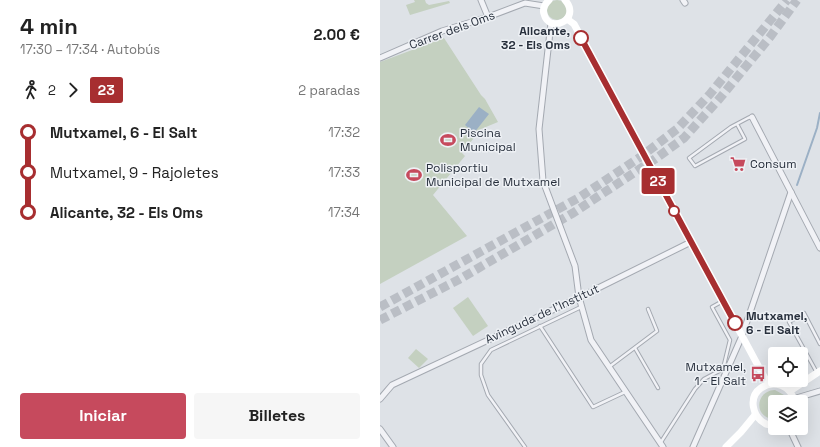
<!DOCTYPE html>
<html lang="es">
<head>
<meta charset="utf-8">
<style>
	:root { --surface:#fff; --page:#f6f6f6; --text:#222; --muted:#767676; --accent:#c64a5d }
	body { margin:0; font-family:"Space Grotesk",sans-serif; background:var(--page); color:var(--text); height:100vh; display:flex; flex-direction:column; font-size:15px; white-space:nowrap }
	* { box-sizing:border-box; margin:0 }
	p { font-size:13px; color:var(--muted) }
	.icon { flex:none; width:22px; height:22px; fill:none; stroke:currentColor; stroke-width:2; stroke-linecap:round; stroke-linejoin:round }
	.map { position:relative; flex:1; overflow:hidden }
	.side { display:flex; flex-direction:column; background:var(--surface); width:380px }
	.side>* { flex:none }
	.badge { padding:0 8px; border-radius:3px; font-size:14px; line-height:26px }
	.tools { position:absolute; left:388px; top:347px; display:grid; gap:8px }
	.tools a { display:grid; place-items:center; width:40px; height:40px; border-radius:4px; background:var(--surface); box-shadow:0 4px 16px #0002; font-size:20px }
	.map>.badge { position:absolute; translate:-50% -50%; box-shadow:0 0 0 2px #fff }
	.legs { display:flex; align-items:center; gap:6px; height:44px; padding:0 20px; font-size:13px }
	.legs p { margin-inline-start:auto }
	.head { display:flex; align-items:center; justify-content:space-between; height:68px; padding:0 20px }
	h1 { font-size:22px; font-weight:700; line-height:30px }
	.action { display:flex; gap:8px; margin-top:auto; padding:8px 20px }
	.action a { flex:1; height:46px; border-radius:4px; background:var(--accent); color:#fff; font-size:16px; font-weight:700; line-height:46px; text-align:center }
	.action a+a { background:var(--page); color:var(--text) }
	ul { padding:0 20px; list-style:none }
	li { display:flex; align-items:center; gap:14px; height:40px; font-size:15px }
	li i { display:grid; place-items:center; width:6px; height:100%; margin:0 5px; background:currentColor }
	li i::after { content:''; width:10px; height:10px; margin:-5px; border:3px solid; border-radius:50%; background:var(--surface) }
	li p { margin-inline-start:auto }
	li:first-child i { background:linear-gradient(#0000 50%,currentColor 0) }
	li:last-child i { background:linear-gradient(currentColor 50%,#0000 0) }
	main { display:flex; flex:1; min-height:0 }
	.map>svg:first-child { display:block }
	.green { fill:#c4d0c0 }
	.water { fill:#9bb0c5 }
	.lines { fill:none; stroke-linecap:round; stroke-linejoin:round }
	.stream { stroke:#9bb0c5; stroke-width:2 }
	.highway-tunnel { stroke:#babec5; stroke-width:9; stroke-dasharray:9 4.5; stroke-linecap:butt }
	.lane-casing { stroke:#a4a9b1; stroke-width:4.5 }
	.street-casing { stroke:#a4a9b1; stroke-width:7 }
	.lane { stroke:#f1f2f6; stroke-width:2.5 }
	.street { stroke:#f1f2f6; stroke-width:5 }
	.secondary { stroke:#fff; stroke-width:7 }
	.line-1-casing { stroke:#fff; stroke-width:9 }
	.line-1 { stroke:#a72e30; stroke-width:6 }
	.stop-1-dot { fill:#fff; stroke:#a72e30; stroke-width:2 }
	.labels { text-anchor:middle; stroke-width:3; stroke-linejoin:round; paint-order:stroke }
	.street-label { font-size:12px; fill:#28303d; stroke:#eef1f5 }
	.stop-label { font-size:12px; font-weight:bold; fill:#28303d; stroke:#eef1f5; text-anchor:end }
	.poi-label { font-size:12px; fill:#28303d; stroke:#eef1f5; text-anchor:start }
</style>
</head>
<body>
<main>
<section class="side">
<div class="head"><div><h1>4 min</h1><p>17:30 – 17:34 · Autobús</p></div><b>2.00 €</b></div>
<div class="legs"><svg class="icon" aria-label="walk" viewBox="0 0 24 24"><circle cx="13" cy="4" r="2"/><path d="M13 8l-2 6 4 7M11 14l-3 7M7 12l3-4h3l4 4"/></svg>2<svg class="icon" aria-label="forward" viewBox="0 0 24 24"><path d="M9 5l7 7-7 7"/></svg><b class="badge" style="background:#a72e30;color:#fff">23</b><p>2 paradas</p></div>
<ul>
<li><i style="color:#a72e30"></i><b>Mutxamel, 6 - El Salt</b><p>17:32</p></li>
<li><i style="color:#a72e30"></i><span>Mutxamel, 9 - Rajoletes</span><p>17:33</p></li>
<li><i style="color:#a72e30"></i><b>Alicante, 32 - Els Oms</b><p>17:34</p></li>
</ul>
<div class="action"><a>Iniciar</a><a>Billetes</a></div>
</section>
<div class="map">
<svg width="440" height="447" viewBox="0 0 440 447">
	<rect width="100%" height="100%" fill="#dee2e7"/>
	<g class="green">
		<circle cx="177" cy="10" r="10"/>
		<path d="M34,0h11l1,3 3,2 20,-4 1,2 -40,12 -4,-10 9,-3z"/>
		<path d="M64,38l37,57 4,4 13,23 -17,7 -19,24 3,3 -32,39 34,41 -87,48v-222z"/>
		<path d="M88,297l20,29 -15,10 -20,-28z"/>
		<path d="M36,349l12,10 -9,9 -11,-10z"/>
		<path d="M395,390l9,5 4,7h-13v17c-21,0 -21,-28 0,-29z"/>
	</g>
	<path class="water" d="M99,107l10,7 -15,19 -9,-8z"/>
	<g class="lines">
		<path class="stream" d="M417,185l20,-57 3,-15"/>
		<g class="highway-tunnel">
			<path d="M0,307l200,-110 59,-39 38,-29 33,-35 77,-94"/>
			<path d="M0,320l78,-40 115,-67 82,-54 29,-21 36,-40 50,-61 27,-37"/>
		</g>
		<defs>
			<g id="lane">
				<path d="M357,124l8,15 -50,27 -6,-8 42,-31 17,-9 3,-1"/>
				<path d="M160,326l53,81 32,-15"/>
				<path d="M255,348l23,40"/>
				<path d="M229,367l48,-36 -9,-22"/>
				<path d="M436,371l-27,-49 15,-9 16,31"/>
				<path d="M281,442l34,-53 9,-10 19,-10 7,-29 -18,-33 11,-6"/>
				<path d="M145,447l-37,-52 -7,-20v-11l10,-14 90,-43"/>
			</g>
			<g id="street">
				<path d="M101,0l7,17"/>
				<path d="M303,0l2,3"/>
				<path d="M171,23l-12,106 4,52 32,85 4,31 12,43 72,107"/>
				<path d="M0,58l62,-27 46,-14 37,-14 19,3"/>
				<path d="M372,117l68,131"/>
				<path d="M0,399l12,-14 184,-86 115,-57"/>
				<path d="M413,399l27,-8"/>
				<path d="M409,428l9,19"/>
				<path d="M0,429l13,18"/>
				<path d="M313,447l49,-111 49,-144"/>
			</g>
		</defs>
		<use href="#lane" class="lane-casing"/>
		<use href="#street" class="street-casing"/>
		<use href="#lane" class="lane"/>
		<use href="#street" class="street"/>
		<g class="secondary">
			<path d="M169,0c-4,4 -7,8 -5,14 5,20 38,6 21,-14"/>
			<path d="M187,19l7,5 194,360"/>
			<path d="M410,391l30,-20"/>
			<path d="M395,425c-3,0 -7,0 -9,-1 -14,-7 -18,-27 -5,-36 13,-9 31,-2 33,14"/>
			<path d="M346,447l15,-15 14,-17"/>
		</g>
	</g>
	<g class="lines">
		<defs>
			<path id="line-1" d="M201,38l154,285"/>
		</defs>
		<use href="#line-1" class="line-1-casing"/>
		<use href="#line-1" class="line-1"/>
	</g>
	<defs>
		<symbol id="stadium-bare" viewBox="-9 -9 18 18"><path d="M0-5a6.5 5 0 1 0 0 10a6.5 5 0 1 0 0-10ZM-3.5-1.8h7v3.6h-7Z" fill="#c64a5d" stroke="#eef1f5" stroke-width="2.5" paint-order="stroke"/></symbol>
		<symbol id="supermarket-bare" viewBox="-9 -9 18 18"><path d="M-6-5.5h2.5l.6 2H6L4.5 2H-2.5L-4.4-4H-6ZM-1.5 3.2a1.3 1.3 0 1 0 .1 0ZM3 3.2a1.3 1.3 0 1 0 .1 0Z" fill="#c64a5d" stroke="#eef1f5" stroke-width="2.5" paint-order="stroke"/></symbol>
		<symbol id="bus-bare" viewBox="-9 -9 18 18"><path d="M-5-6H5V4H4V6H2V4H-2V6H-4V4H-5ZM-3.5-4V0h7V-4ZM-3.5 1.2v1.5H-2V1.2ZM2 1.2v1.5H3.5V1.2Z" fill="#c64a5d" stroke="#eef1f5" stroke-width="2.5" paint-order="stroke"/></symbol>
	</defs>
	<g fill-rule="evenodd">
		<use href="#stadium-bare" x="57" y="129" width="22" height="22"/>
		<use href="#supermarket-bare" x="347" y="153" width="22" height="22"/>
		<use href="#stadium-bare" x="23" y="164" width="22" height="22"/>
		<use href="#bus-bare" x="367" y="363" width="22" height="22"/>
	</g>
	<g class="stop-1-dot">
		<circle cx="201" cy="38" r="7"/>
		<circle cx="294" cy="211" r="5"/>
		<circle cx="355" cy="323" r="7"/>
	</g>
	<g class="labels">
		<g class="street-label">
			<text transform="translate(72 30) rotate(-20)" y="4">Carrer dels Oms</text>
			<text transform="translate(162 314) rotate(-25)" y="4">Avinguda de l'Institut</text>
		</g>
		<g class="stop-label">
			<text x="190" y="35">Alicante,<tspan x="190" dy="14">32 - Els Oms</tspan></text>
			<text x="366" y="320" text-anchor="start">Mutxamel,<tspan x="366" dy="14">6 - El Salt</tspan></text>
		</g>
		<g class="poi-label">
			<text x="80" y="137">Piscina<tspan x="80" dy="14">Municipal</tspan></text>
			<text x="370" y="168">Consum</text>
			<text x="46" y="172">Polisportiu<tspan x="46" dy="14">Municipal de Mutxamel</tspan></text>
			<text x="366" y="371" text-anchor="end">Mutxamel,<tspan x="366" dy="14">1 - El Salt</tspan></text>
		</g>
	</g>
</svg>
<div class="tools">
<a><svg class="icon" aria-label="locate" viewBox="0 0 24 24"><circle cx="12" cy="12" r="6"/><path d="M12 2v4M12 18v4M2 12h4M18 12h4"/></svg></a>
<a><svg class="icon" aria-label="layers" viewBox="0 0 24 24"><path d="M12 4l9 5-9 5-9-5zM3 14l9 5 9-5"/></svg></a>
</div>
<b class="badge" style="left:278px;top:181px;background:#a72e30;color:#fff">23</b>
</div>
</main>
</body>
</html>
